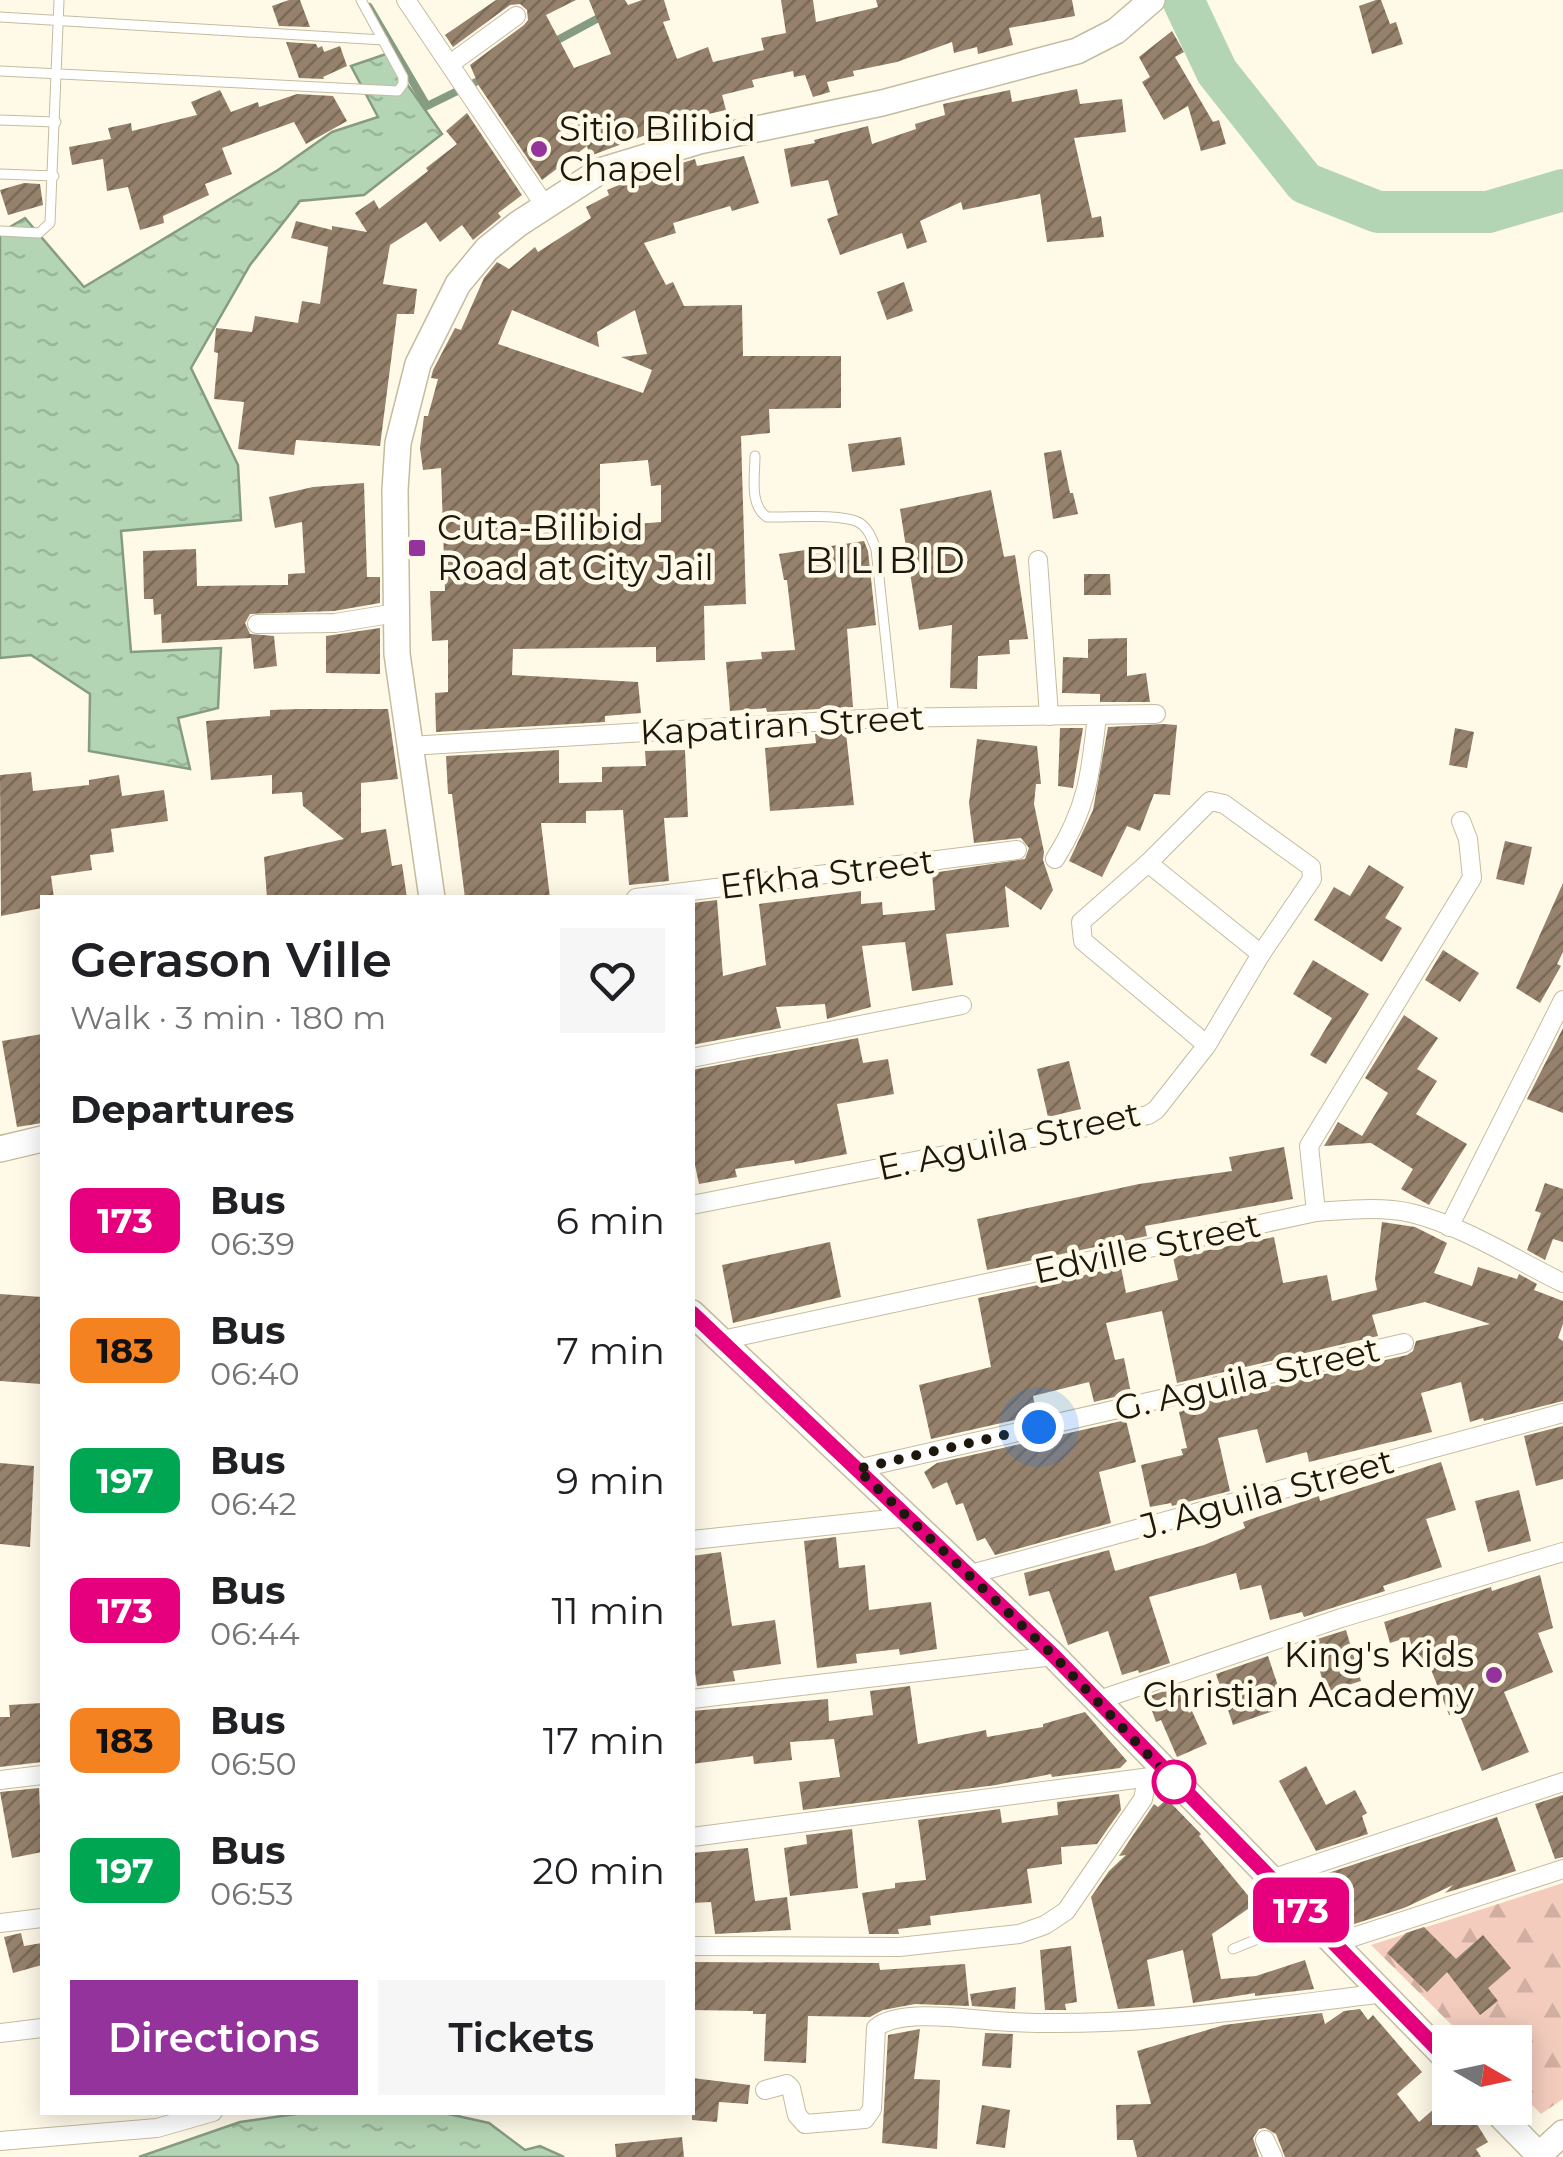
<!DOCTYPE html>
<html lang="en">
<head>
<meta charset="utf-8">
<style>
	:root { --surface:#fff; --page:#f6f6f6; --text:#202124; --muted:#757577; --accent:#93339b }
	body { margin:0; font-family:Montserrat,sans-serif; background:var(--page); color:var(--text); height:100vh; display:flex; flex-direction:column; font-size:38px; white-space:nowrap }
	* { box-sizing:border-box; margin:0 }
	p { font-size:32px; color:var(--muted) }
	.icon { flex:none; width:55px; height:55px; fill:none; stroke:currentColor; stroke-width:2; stroke-linecap:round; stroke-linejoin:round }
	.map { position:relative; flex:1; overflow:hidden }
	.side { position:absolute; left:40px; top:895px; width:655px; height:1220px; display:flex; flex-direction:column; background:var(--surface); border-radius:0px; box-shadow:0 5px 25px #0003 }
	.side>* { flex:none }
	.badge { padding:0 20px; border-radius:15px; font-size:35px; line-height:65px }
	.needle { width:65px; rotate:99deg }
	.tools { position:absolute; left:1432px; top:2025px; display:grid; gap:20px }
	.tools a { display:grid; place-items:center; width:100px; height:100px; border-radius:0px; background:var(--surface); box-shadow:0 5px 25px #0003; font-size:50px }
	.you { position:absolute; width:50px; height:50px; margin:-25px; border:8px solid #fff; border-radius:50%; background:#1a73e8; box-shadow:0 0 0 15px #1a73e833 }
	.map>.badge { position:absolute; translate:-50% -50%; box-shadow:0 0 0 5px #fff }
	h2 { padding:0 30px; font-size:38px; line-height:90px }
	.round { display:grid; place-items:center; flex:none; width:105px; height:105px; border-radius:0px; background:var(--page) }
	.overview { display:flex; align-items:center; justify-content:space-between; height:170px; padding:0 30px }
	h1 { font-size:48px; font-weight:600; line-height:75px }
	.cta { display:flex; gap:20px; margin-top:auto; padding:20px 30px }
	.cta a { flex:1; height:115px; border-radius:0px; background:var(--accent); color:#fff; font-size:40px; font-weight:600; line-height:115px; text-align:center }
	.cta a+a { background:var(--page); color:var(--text) }
	ul { padding:0; list-style:none }
	li { display:flex; align-items:center; gap:30px; height:130px; padding:0 30px }
	li div { flex:1 }
	li b { display:block; font-size:38px }
	li em { font-style:normal }
	li .badge { min-width:110px; font-weight:700; text-align:center }
	.map>svg:first-child { display:block }
	.forest { fill:url(#forest-firs) }
	.water { fill:url(#water-ripples); stroke:#869c82; stroke-width:2.5 }
	.lines { fill:none; stroke-linecap:round; stroke-linejoin:round }
	.stream { stroke:#869c82; stroke-width:8 }
	.river { stroke:#b4d5b3; stroke-width:42 }
	.building { fill:url(#building-hatch); fill-rule:evenodd }
	.lane-casing { stroke:#c4bca0; stroke-width:11 }
	.street-casing { stroke:#c4bca0; stroke-width:20 }
	.secondary-casing { stroke:#c4bca0; stroke-width:28 }
	.lane { stroke:#fff; stroke-width:9 }
	.street { stroke:#fff; stroke-width:18 }
	.secondary { stroke:#fff; stroke-width:25 }
	.line-casing { stroke:#fff; stroke-width:22 }
	.line { stroke:#e6007e; stroke-width:15 }
	.walk { stroke:#1c180e; stroke-width:10; stroke-dasharray:0 18 }
	.poi-dot { fill:#93339b; stroke:#fffae8; stroke-width:4 }
	.stop-dot { fill:#fff; stroke:#e6007e; stroke-width:5 }
	.labels { text-anchor:middle; stroke-width:9; stroke-linejoin:round; paint-order:stroke }
	.poi-label { font-size:35px; fill:#1c180e; stroke:#fffae8; text-anchor:start }
	.street-label { font-size:35px; fill:#1c180e; stroke:#fffae8 }
	.neighbourhood-label { font-size:38px; letter-spacing:2.5px; fill:#1c180e; stroke:#fffae8 }
</style>
</head>
<body>
<div class="map">
<svg width="1563" height="2157" viewBox="0 0 1563 2157">
	<defs>
		<pattern id="forest-firs" width="22" height="20" patternUnits="userSpaceOnUse" patternTransform="scale(2.5)"><rect width="22" height="20" fill="#f3ccbd"/><path d="M5 1l3.5 6h-7zM16 11l3.5 6h-7z" fill="#d0aea1"/></pattern>
		<pattern id="water-ripples" width="26" height="14" patternUnits="userSpaceOnUse" patternTransform="scale(2.5)"><rect width="26" height="14" fill="#b4d5b3"/><path d="M2 4q2-2 4 0t4 0M15 11q2-2 4 0t4 0" fill="none" stroke="#9ab699"/></pattern>
		<pattern id="building-hatch" width="6" height="6" patternUnits="userSpaceOnUse" patternTransform="scale(2.5)"><rect width="6" height="6" fill="#95816c"/><path d="M-1 1l2-2M0 6l6-6M5 7l2-2" fill="none" stroke="#796957"/></pattern>
	</defs>
	<rect width="100%" height="100%" fill="#fffae8"/>
	<path class="forest" d="M1563,1883v216l-22,15 -26,-26v-46h-46l-98,-97z"/>
	<g class="water">
		<path d="M386,54l56,80 -78,61 -64,6 -50,64 -59,103 47,97 3,55 -120,11 10,121 90,-4 -3,60 -40,10 12,51 -101,-18 1,-57 -59,-39 -31,3v-425l25,-15 59,69 194,-117 54,-38 46,-15 -27,-51z"/>
		<path d="M303,2113h141l45,10 36,27 15,-4 24,11h-425l101,-35z"/>
	</g>
	<g class="lines">
		<g class="stream">
			<path d="M369,7l58,99 59,-29"/>
			<path d="M552,43l54,-29"/>
		</g>
		<path class="river" d="M1183,0l34,72 88,111 73,29h110l75,-22"/>
	</g>
	<g class="building">
		<path d="M289,0h11l10,27 -31,-1 -7,-20z"/>
		<path d="M496,0h80l-30,15 28,53 37,-14 -22,-54h36l3,5 14,-5h22l6,20 -7,2 14,37 31,-12 5,15 51,-12 -3,-12 25,-5 -5,-33h32l3,22 62,-15 -2,-7h196l3,16 -66,12 4,17 -35,9 -1,-7 -23,6 -2,-11 -55,20 -44,9 1,5 -27,6 3,10 -17,5 -8,-22 -11,2 -1,-6 -41,9 2,7 -32,8 4,15 -39,9 2,8 -36,11 -2,-5 -61,23 -3,-10 -45,34 -63,-94 -9,-21 54,-40 4,-5 -1,-10 -7,-6 -10,1 -57,42 -8,-12z"/>
		<path d="M1376,0h5l9,24 6,-2 7,22 -31,10 -13,-48z"/>
		<path d="M1172,31l12,21 -9,5 38,65 6,-2 7,24 -25,7 -13,-45 -24,14 -22,-38 8,-5 -11,-20z"/>
		<path d="M286,42l30,2 2,4 4,-2 2,6 16,-6 7,20 -24,11 1,2 -25,-1z"/>
		<path d="M1077,89l3,15 42,-5 4,33 -52,6 18,80 9,-2 3,21 -57,5 -7,-48 -77,16 -2,-8 -41,19 7,21 -20,7 -5,-16 -62,22 -13,-36 11,-4 -10,-35 -37,7 -7,-38 31,-6 -1,-3 54,-14 4,18 44,-15 -1,-5 30,-9 -2,-11 67,-14 2,12z"/>
		<path d="M220,90l11,22 27,-10 1,5 38,-13 36,2 14,25 -41,23 -12,-22 -72,26 10,26 -27,10 4,11 -46,21 1,7 -24,7 -12,-43 -21,4 -4,-32 -31,6 -3,-18 42,-8 -3,-11 23,-5 1,8 65,-16 -6,-13z"/>
		<path d="M467,113l55,82 -24,18 3,4 -28,23 -11,-15 -22,17 -14,-20 -36,23 -7,39 34,5 -3,25h-17l-17,132 -84,-6 -2,15 -56,-6 6,-47 -30,-3 4,-46 -4,-1 2,-24 36,4 3,-16 43,7 4,-22 18,3 8,-57 -37,-9 5,-17 36,9v-4l35,6 -12,-19 19,-13 5,9 49,-38 -2,-3 31,-24 -11,-13z"/>
		<path d="M744,156l15,47 -27,8 -2,-5 -57,17 3,10 -32,10 22,42 7,-3 11,24 58,-1 1,51h98v52l-72,1 1,24 -29,3 5,168 -42,2 1,54 -49,2v-15l-143,2 -1,26 126,7 3,31 -36,3v6l-169,10 -1,-39 13,-1v-52l-16,1 -2,-50h15l-4,-123 -18,2 -3,-22 4,-32h4l10,-37 -7,-1 2,-8 22,-42 6,2 23,-52 13,-16 12,7 26,-22 3,5 53,-34 -5,-11 23,-12 -2,-5 19,-8 1,3 33,-10 -1,-5 36,-11 2,7zM512,310l87,37 -2,-15 38,-22 12,44 -26,3 31,13 -9,23 -145,-49zM648,460l3,26 10,-1v37l-61,5v-63z"/>
		<path d="M24,183l16,1 3,21 -35,10 -8,-25z"/>
		<path d="M904,282l9,29 -26,9 -10,-28z"/>
		<path d="M901,437l4,28 -53,7 -4,-28z"/>
		<path d="M1061,450l9,43h3l5,21 -25,5 -9,-66z"/>
		<path d="M364,483l3,94h13v26l-46,8 -84,3 -5,9 5,11 24,2 3,30 -23,3 -3,-31 -89,5 -1,-29 -7,1 -1,-16h-9l-1,-48 53,-2 1,37 91,-1v-11l17,-1 -3,-51 -27,6 -6,-31 44,-10z"/>
		<path d="M991,490l13,67 11,-2 13,84 -19,1 1,14 -32,2 -1,33 -27,-1 2,-63 -33,5 -19,-121z"/>
		<path d="M864,541l4,10 8,74 -29,4 6,78 -86,5 -1,-4 -36,3 -4,-49 36,-3 -1,-7 34,-2 -8,-70h-3l-5,-26z"/>
		<path d="M1084,574h26l1,21h-27z"/>
		<path d="M380,628v46l-54,-1v-37z"/>
		<path d="M1127,638v38l19,-3 4,29h-50v-8l-38,-1 1,-36 25,1v-19z"/>
		<path d="M299,709h89l10,70 -37,4v50l25,-4 6,37 10,-2 5,34h-140l-3,-41 80,-18 -41,-33 -1,-14 -30,2v-19l-61,5 -5,-59 64,-5v-6z"/>
		<path d="M1163,724l14,1 -7,70 -16,-1 -14,37 -13,-5 -25,51 -33,-16 24,-51 15,-83z"/>
		<path d="M1060,728h23l-10,60 -15,-2z"/>
		<path d="M1455,728l19,4 -7,36 -18,-3z"/>
		<path d="M846,733l8,72 -84,6 -5,-63 51,-5 -1,-9z"/>
		<path d="M977,739l60,7 4,38h-5l-2,20 10,48 -1,8 10,30 -12,20 -36,-24 4,41 -63,7 7,51 -41,6 -7,-49 -43,4 9,61 -44,12 -2,-15 -49,3 5,21 -89,17v-142l25,-3 6,76 43,-11 -7,-61 102,-13v13l21,-2 1,13 52,-5 -3,-37 93,-14 4,-11 -8,-10 -47,5 -5,-40z"/>
		<path d="M559,750v33l43,-1v-15l44,-1 -1,-15 40,-1 3,67 -24,1 5,63 -40,4 -6,-75 -37,1v12h-45l9,75h-85l-13,-104h-4l-2,-38z"/>
		<path d="M31,772l2,19 56,-6v-5l30,-5 3,21 42,-6 4,31 -57,8 3,23 -24,3 2,15 -41,6 3,22h-12v10l-41,8 -1,-141z"/>
		<path d="M1505,841l27,6 -8,38 -28,-6z"/>
		<path d="M1369,865l35,22 -19,31 17,10 -20,34 -68,-42 20,-33 16,9z"/>
		<path d="M1563,883v69l-6,12 4,2 -21,37 -24,-15z"/>
		<path d="M1443,950l36,23 -19,29 -35,-22z"/>
		<path d="M1313,960l56,34 -43,70 -16,-9 22,-37 -39,-24z"/>
		<path d="M1404,1015l34,23 -21,31 20,12 -21,33 51,30 -38,61 -28,-16 12,-20 -42,-26 -47,3 14,-24 24,14 26,-43 -23,-15z"/>
		<path d="M1563,1028v85l-36,-14z"/>
		<path d="M42,1034v89l-25,4 -15,-86z"/>
		<path d="M858,1038l5,25 25,-4 6,35 -57,10 10,50 -52,10 -1,-4 -59,9 2,8 -38,7 -7,-33v-81z"/>
		<path d="M1069,1061l12,48 -33,8 -11,-48z"/>
		<path d="M1284,1147l9,52 -148,27 2,10 -160,34 -10,-51 162,-35 93,-13 -3,-14z"/>
		<path d="M1545,1183l18,6v53l-10,-3 -8,21 -18,-10 14,-37 -6,-2z"/>
		<path d="M1382,1222l33,5 32,16 -13,30 38,13 6,-19 39,12 2,-5 18,10 -3,6 29,11v23l-5,14 5,3v60l-79,20 -1,-3 -13,4 -9,-40 -40,11 11,39 -123,30 -2,-10 -41,11 -9,-34 -39,9 12,53 -58,15 -1,-3 -21,4 -9,-42 42,-10 -2,-6 6,-1 -8,-36 4,-1 -1,-4 225,-52 6,-4 3,-10 74,-17 -65,-22 -53,13 6,21 -201,47 -15,-72 -56,12 9,37 9,-2 7,35 -37,9 -5,-20 -56,14 4,19 -106,24 -12,-54 72,-18 -13,-69 143,-31 5,26 52,-13 -5,-23 101,-20 9,46 44,-8 5,26 45,-11 -2,-11z"/>
		<path d="M830,1242l11,55 -108,26 -11,-58z"/>
		<path d="M0,1294l42,3 -1,87 -41,-3z"/>
		<path d="M1126,1420l10,42 -37,10 12,51 -116,32 -10,-17 -8,3 -14,-38 -7,2 -9,-23 -14,7 -9,-17 13,-9z"/>
		<path d="M1563,1426v53l-27,7 -12,-50z"/>
		<path d="M1441,1462l15,48 -30,9 16,48 -59,19 2,5 -81,26 -2,-5 -32,8 -9,-35 -21,5 -4,-17 -87,24 21,66 -31,10 -1,-3 -16,5 -14,-44 -40,14 -19,-54 -20,5 -5,-23 85,-23 6,21 89,-26 41,-17 -2,-6 76,-26 1,5z"/>
		<path d="M0,1463l34,3 -4,81 -30,-3z"/>
		<path d="M1519,1490l12,51 -43,11 -13,-51z"/>
		<path d="M836,1537l3,31 26,-3 4,45 62,-8 6,47 -37,6 -1,-6 -43,5 1,9 -40,5 -13,-127z"/>
		<path d="M721,1552l11,74 43,-6 6,44 -48,7 2,10 -38,5 -5,-35v-95z"/>
		<path d="M1540,1575l13,53 -15,5 15,39 -49,20 25,60 -47,19 -24,-60 -9,4 -19,-48 -11,4 -10,-34 -19,6 -6,-21 107,-35 1,4z"/>
		<path d="M1346,1630l15,51 -35,11 -15,-51z"/>
		<path d="M1268,1656l17,51 -52,18 -17,-51z"/>
		<path d="M910,1686l8,58 68,-14 1,7 56,-10v-3l42,-12 42,49 -7,7 -68,9 -1,-3 -55,11 -193,25 -4,-28 41,-5 -6,-38 -44,3 2,18 -38,4 -1,-8 -61,8v-53l136,-12 1,22 44,-6 -3,-24z"/>
		<path d="M1179,1686l10,27 3,-2 15,33 -30,13 -16,-37 -5,2 -9,-25z"/>
		<path d="M42,1703v59l-42,5v-50h10l-1,-12z"/>
		<path d="M1306,1766l20,39 29,-15 12,23 -5,3 6,18 -52,17 -37,-70z"/>
		<path d="M39,1788l3,64 -30,6 -12,-66z"/>
		<path d="M1119,1794l2,16 -24,34 -36,3 1,17 -35,5 5,34 -102,13 1,9 -33,4 1,5h-30l-7,-41 33,-5v-5l31,-3 -8,-60 82,-11 2,14 56,-8 -1,-13z"/>
		<path d="M1563,1795v62l-8,2 -20,-55z"/>
		<path d="M1167,1799l34,35 -2,2 56,68 -43,30 9,45 35,-3 49,-16 9,29 -59,7v-3l-62,10 -10,-53 -36,10 8,46 -37,3 -27,-112 18,-26 17,-16 -7,1 35,-52 4,3z"/>
		<path d="M1497,1817l19,54 -71,22 8,-8 -49,23 -62,20 -10,-21 -9,1 -13,-29z"/>
		<path d="M852,1829l6,59 -68,8 -6,-48 23,-4 -1,-9z"/>
		<path d="M748,1848l7,53 32,-4 4,33 -76,4 -4,-32 -19,1v-50z"/>
		<path d="M1424,1927l32,32 27,-24 28,33 -23,20 10,13 -18,14 -33,-43 -20,20 -40,-39 19,-20z"/>
		<path d="M21,1933l3,13 18,-3v22l-29,8 -9,-36z"/>
		<path d="M1071,1946l6,56 -12,2 1,6h-21l-5,-60z"/>
		<path d="M692,1962l187,1 1,7 85,-6 4,42 -54,-2 -32,6 -13,7 -62,-1 -2,47 -42,-2 2,-47h-13v-3l-61,-1z"/>
		<path d="M1016,1987l-1,22 -43,-3 -2,-12z"/>
		<path d="M1360,2009l8,11 5,-5 49,57 -25,22 22,28 31,-27v13h17l21,34 -12,7 5,8h-196l-9,-23 -11,-6 -6,1 -6,9 6,19h-122l-4,-17h-16l-1,-35 35,-1 -14,-53 87,-26 98,-12 3,11 19,-13z"/>
		<path d="M920,2029l-6,50 26,1 -3,69 -55,-6 6,-108z"/>
		<path d="M985,2033l28,1 -2,34 -29,-2z"/>
		<path d="M692,2078l58,7 -2,19 -29,-2 -2,20 -25,-2z"/>
		<path d="M982,2105l28,5 -5,38 -29,-4z"/>
		<path d="M682,2137l2,20h-68l-1,-13z"/>
	</g>
	<g class="lines">
		<defs>
			<g id="lane">
				<path d="M0,17l383,23"/>
				<path d="M0,71l398,20 5,-7v-7l-42,-77"/>
				<path d="M0,120l56,2"/>
				<path d="M0,174l54,2"/>
				<path d="M0,231l39,2 11,-10 9,-223"/>
				<path d="M755,456c0,21 -6,49 12,61 23,1 71,-4 91,5 10,5 14,17 18,27l18,169"/>
				<path d="M1233,1949l74,-30"/>
			</g>
			<g id="street">
				<path d="M406,0l139,206"/>
				<path d="M450,64l66,-48"/>
				<path d="M1038,560l11,156"/>
				<path d="M257,624l78,-1 61,-10"/>
				<path d="M409,746l473,-28 274,-4"/>
				<path d="M1055,859c32,-50 36,-86 42,-144"/>
				<path d="M1148,863l113,91"/>
				<path d="M636,898l381,-48"/>
				<path d="M692,1058l270,-53"/>
				<path d="M692,1205l456,-90 8,-5 51,-65 54,-91 51,-75 -1,-12 -87,-63 -14,-3 -62,62 -67,59 2,19 124,104"/>
				<path d="M1316,1212l-7,-66 163,-268 -4,-39 -7,-18"/>
				<path d="M1449,1227l114,-227"/>
				<path d="M722,1340l594,-128c31,-2 65,-6 95,1 50,12 105,47 152,70"/>
				<path d="M857,1469l547,-126"/>
				<path d="M692,1540l217,-23"/>
				<path d="M971,1574l592,-161"/>
				<path d="M692,1699l362,-43"/>
				<path d="M1099,1700l242,-82 222,-66"/>
				<path d="M0,1780l42,-5"/>
				<path d="M692,1837l466,-61"/>
				<path d="M1271,1879l292,-97"/>
				<path d="M0,1923l42,-5"/>
				<path d="M1335,1943l228,-74"/>
				<path d="M692,1946l207,1 120,-13 26,-9 21,-14 77,-112 4,-20"/>
				<path d="M0,2033l42,-5"/>
				<path d="M765,2090l22,-6 4,4 6,27 8,9 60,-5 7,-10 4,-81c23,-20 90,-9 120,-7 126,9 263,-13 389,-28"/>
				<path d="M1265,2140l8,17"/>
				<path d="M0,2141l157,-13 56,-16"/>
			</g>
			<g id="secondary">
				<path d="M432,898l-35,-244 -2,-164 3,-47 20,-79 40,-80 29,-35 31,-25 82,-53 99,-30 183,-38 195,-52 39,-20 36,-31"/>
				<path d="M0,1149l42,-10"/>
				<path d="M692,1313l362,343 396,406"/>
				<path d="M1493,2108l48,49"/>
				<path d="M1539,2155l24,-22"/>
			</g>
		</defs>
		<use href="#lane" class="lane-casing"/>
		<use href="#street" class="street-casing"/>
		<use href="#secondary" class="secondary-casing"/>
		<use href="#lane" class="lane"/>
		<use href="#street" class="street"/>
		<use href="#secondary" class="secondary"/>
	</g>
	<g class="lines">
		<defs>
			<path id="line" d="M692,1313l362,343 396,406"/>
		</defs>
		<use href="#line" class="line-casing"/>
		<use href="#line" class="line"/>
		<path class="walk" d="M1039,1427l-182,42 197,187 120,126"/>
	</g>
	<g class="poi-dot">
		<circle cx="539" cy="149" r="10"/>
		<rect x="407" y="538" width="20" height="20" rx="5"/>
		<circle cx="1494" cy="1675" r="10"/>
	</g>
	<circle class="stop-dot" cx="1174" cy="1782" r="20"/>
	<g class="labels">
		<g class="poi-label">
			<text x="559" y="141">Sitio Bilibid<tspan x="559" dy="40">Chapel</tspan></text>
			<text x="437" y="540">Cuta-Bilibid<tspan x="437" dy="40">Road at City Jail</tspan></text>
			<text x="1474" y="1667" text-anchor="end">King's Kids<tspan x="1474" dy="40">Christian Academy</tspan></text>
		</g>
		<g class="street-label">
			<text transform="translate(782 725) rotate(-3)" y="12">Kapatiran Street</text>
			<text transform="translate(827 874) rotate(-7)" y="12">Efkha Street</text>
			<text transform="translate(1009 1141) rotate(-12)" y="12">E. Aguila Street</text>
			<text transform="translate(1147 1248) rotate(-12)" y="12">Edville Street</text>
			<text transform="translate(1247 1379) rotate(-13)" y="12">G. Aguila Street</text>
			<text transform="translate(1267 1494) rotate(-15)" y="12">J. Aguila Street</text>
		</g>
		<g class="neighbourhood-label">
			<text x="886" y="573">BILIBID</text>
		</g>
	</g>
</svg>
<div class="tools">
<a><svg class="needle" viewBox="-14 -14 28 28"><path d="M0-13l5 13h-10z" fill="#e53935"/><path d="M0 13l5-13h-10z" fill="#757577"/></svg></a>
</div>
<div class="you" style="left:1039px;top:1427px"></div>
<b class="badge" style="left:1301px;top:1910px;background:#e6007e;color:#fff">173</b>
<section class="side">
<div class="overview"><div><h1>Gerason Ville</h1><p>Walk · 3 min · 180 m</p></div><a class="round"><svg class="icon" aria-label="heart" viewBox="0 0 24 24"><path d="M12 20l-8-8c-3-5 5-10 8-4 3-6 11-1 8 4z"/></svg></a></div>
<h2>Departures</h2>
<ul>
<li><span class="badge" style="background:#e6007e;color:#fff">173</span><div><b>Bus</b><p>06:39</p></div><em>6 min</em></li>
<li><span class="badge" style="background:#f58220;color:#111">183</span><div><b>Bus</b><p>06:40</p></div><em>7 min</em></li>
<li><span class="badge" style="background:#00a651;color:#fff">197</span><div><b>Bus</b><p>06:42</p></div><em>9 min</em></li>
<li><span class="badge" style="background:#e6007e;color:#fff">173</span><div><b>Bus</b><p>06:44</p></div><em>11 min</em></li>
<li><span class="badge" style="background:#f58220;color:#111">183</span><div><b>Bus</b><p>06:50</p></div><em>17 min</em></li>
<li><span class="badge" style="background:#00a651;color:#fff">197</span><div><b>Bus</b><p>06:53</p></div><em>20 min</em></li>
</ul>
<div class="cta"><a>Directions</a><a>Tickets</a></div>
</section>
</div>
</body>
</html>
